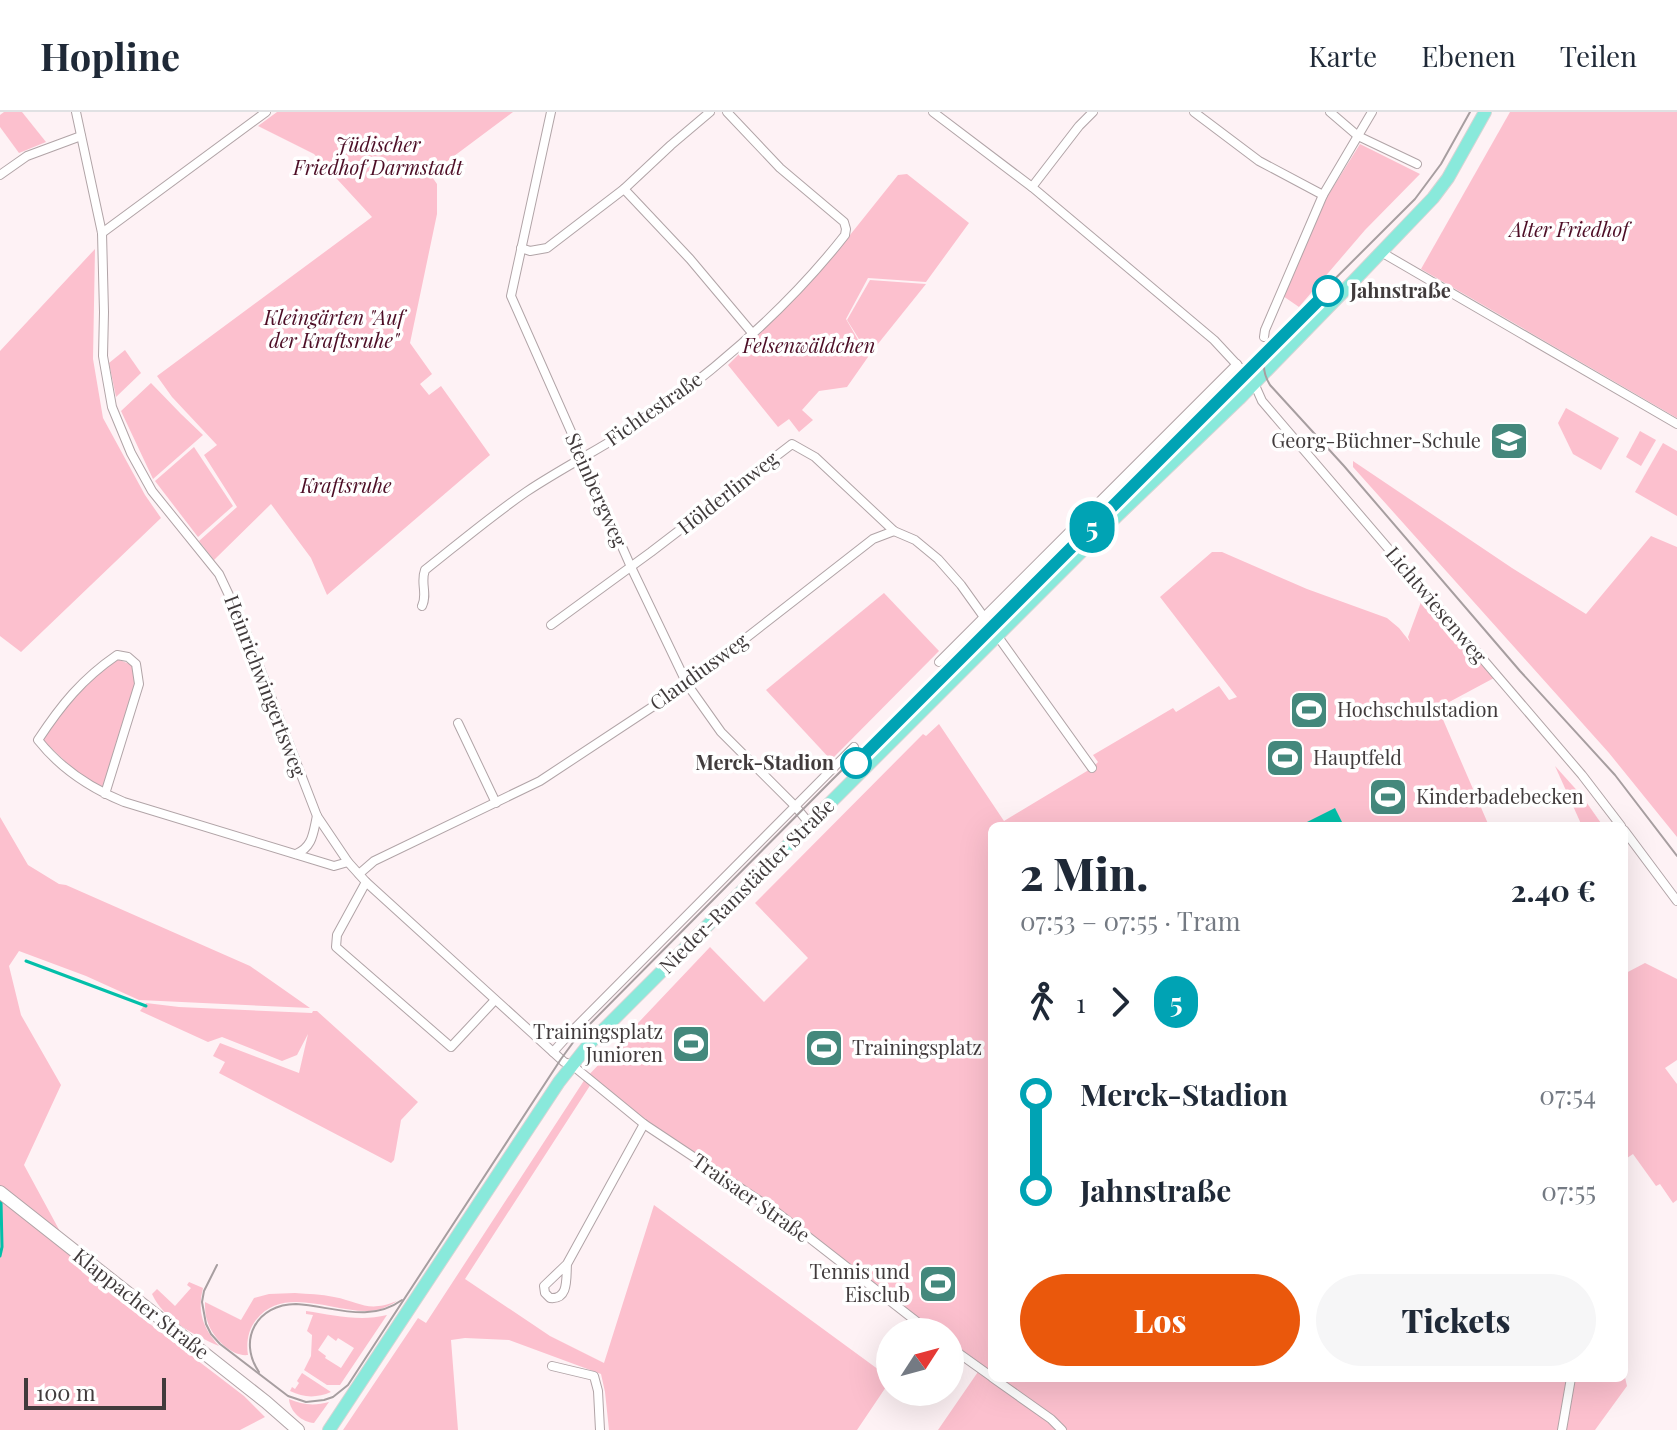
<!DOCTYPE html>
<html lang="de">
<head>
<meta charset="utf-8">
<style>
	:root { --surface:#fff; --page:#f6f6f7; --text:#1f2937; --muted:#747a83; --line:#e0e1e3; --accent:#ea580c }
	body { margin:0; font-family:"Playfair Display",serif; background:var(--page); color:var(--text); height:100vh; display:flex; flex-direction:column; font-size:30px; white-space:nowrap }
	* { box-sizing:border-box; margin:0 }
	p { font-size:26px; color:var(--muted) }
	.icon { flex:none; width:44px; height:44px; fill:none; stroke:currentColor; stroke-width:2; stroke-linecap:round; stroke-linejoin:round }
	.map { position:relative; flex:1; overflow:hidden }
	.side { position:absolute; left:988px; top:710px; width:640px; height:560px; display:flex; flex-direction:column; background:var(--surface); border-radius:12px; box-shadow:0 8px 32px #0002 }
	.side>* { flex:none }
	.badge { padding:0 16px; border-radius:26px; font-size:28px; line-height:52px }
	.needle { width:52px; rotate:54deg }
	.fabs { position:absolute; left:876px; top:1206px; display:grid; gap:16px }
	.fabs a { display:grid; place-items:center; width:88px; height:88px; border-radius:50%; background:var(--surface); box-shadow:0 8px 32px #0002; font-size:40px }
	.scale { position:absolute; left:24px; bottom:20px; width:142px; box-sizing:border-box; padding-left:8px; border:4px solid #413b3c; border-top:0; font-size:22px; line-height:28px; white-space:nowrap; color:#413b3c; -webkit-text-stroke:6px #fff; paint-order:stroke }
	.map>.badge { position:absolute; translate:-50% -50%; box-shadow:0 0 0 4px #fff }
	.legs { display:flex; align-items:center; gap:12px; height:88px; padding:0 32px; font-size:26px }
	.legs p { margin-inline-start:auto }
	.summary { display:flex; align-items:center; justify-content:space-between; height:136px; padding:0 32px }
	h1 { font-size:44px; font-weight:800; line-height:60px }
	.primary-button { display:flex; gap:16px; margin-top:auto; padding:16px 32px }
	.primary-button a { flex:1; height:92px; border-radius:48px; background:var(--accent); color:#fff; font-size:32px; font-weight:800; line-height:92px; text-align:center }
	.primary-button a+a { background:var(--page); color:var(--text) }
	ul { padding:0 32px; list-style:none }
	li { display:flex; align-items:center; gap:28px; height:96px; font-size:30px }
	li i { display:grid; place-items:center; width:12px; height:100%; margin:0 10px; background:currentColor }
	li i::after { content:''; width:20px; height:20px; margin:-10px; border:6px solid; border-radius:50%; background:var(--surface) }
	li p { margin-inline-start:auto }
	li:first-child i { background:linear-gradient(#0000 50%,currentColor 0) }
	li:last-child i { background:linear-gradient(currentColor 50%,#0000 0) }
	header { display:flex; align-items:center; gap:48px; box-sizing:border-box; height:112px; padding:0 40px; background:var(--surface); border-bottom:2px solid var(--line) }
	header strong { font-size:38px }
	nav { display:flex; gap:44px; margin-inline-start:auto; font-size:28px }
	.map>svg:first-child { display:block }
	.green { fill:#fcc0ce; fill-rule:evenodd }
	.water { fill:#03bfa9 }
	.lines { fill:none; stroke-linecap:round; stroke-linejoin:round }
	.stream { stroke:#03bfa9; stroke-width:3 }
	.street-casing { stroke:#b1a4a7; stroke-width:10 }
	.secondary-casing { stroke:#b1a4a7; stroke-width:14 }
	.primary-casing { stroke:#d5d4d4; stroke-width:14 }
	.street { stroke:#fff; stroke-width:8 }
	.secondary { stroke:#fff; stroke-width:12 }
	.primary { stroke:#89e9db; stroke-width:12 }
	.tram { stroke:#a79ea0; stroke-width:2 }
	.line-1-casing { stroke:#fff; stroke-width:18 }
	.line-1 { stroke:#00a3b4; stroke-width:12 }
	.stop-1-dot { fill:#fff; stroke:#00a3b4; stroke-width:4 }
	.labels { text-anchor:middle; stroke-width:7; stroke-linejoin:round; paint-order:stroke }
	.park-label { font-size:20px; font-style:italic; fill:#4d0e26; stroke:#fff }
	.stop-label { font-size:20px; font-weight:bold; fill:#413b3c; stroke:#fff; text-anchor:start }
	.street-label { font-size:20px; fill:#413b3c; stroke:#fff }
	.poi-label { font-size:20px; fill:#413b3c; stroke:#fff; text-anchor:start }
</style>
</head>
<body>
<header>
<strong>Hopline</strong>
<nav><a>Karte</a><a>Ebenen</a><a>Teilen</a></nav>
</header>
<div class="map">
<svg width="1677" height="1318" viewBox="0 0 1677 1318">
	<rect width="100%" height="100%" fill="#fef2f5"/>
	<g class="green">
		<path d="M4,0h18l24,30 -27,11 -19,-26v-12z"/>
		<path d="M277,0h236l-83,62 7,10v30l-27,129 22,31 -12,10 9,11 12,-9 49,69 -163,140 -16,-37 -40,-54 -57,56 -15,-19 38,-34 -33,-52 13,-10 -45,-48 -15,-21 215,-159 -58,-63 -56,-28z"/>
		<path d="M1510,0h167v306l-256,-149z"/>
		<path d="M1360,32l60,30 -55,56 -66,77 -16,-11 44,-99z"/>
		<path d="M907,62l62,49 -43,59 -58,-4 -22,41 22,38 -21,30 -28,4 -17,19 11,10 -14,12 -10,-13 -11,8 -50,-62 46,-46 64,-69 60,-75z"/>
		<path d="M95,137l-2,110 10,59 42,77 16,23 -140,134 -21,-16v-285z"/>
		<path d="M870,168l56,4 -57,71 -22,-35z"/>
		<path d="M125,238l16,23 -25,24 -7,-34z"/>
		<path d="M151,271l30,31 22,21 -50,44 -32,-68z"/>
		<path d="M1566,296l53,30 -18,32 -28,-16 -15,-31z"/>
		<path d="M1640,319l16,9 -15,26 -15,-9z"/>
		<path d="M1663,331l14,8v65l-42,-24z"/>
		<path d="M194,335l39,59 -35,31 -43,-56z"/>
		<path d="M1353,349l159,107 74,46 65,-78 26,11v290l-68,-84 -256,-286z"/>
		<path d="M1212,440h10l85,37 80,29 12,10 11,14 -2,-5 16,-43 70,84 -56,30 51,118h-497v552h632v-5l3,13 -32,44h-657l44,-64 -32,-23v-11h-16l-290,-208 -53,-40 -126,195 85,57 54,27 50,-158 236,173v3l-33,49h-248l-4,-38 -4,-18 -92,-34 -44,-2 -14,2 7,90h-115l75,-112 8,5 159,-244 125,-132 54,55 44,-44 -53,-55 168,-169 3,2 13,-12 65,97 88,-53 6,-6 -5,-7 80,-47 3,4 43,-26 10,14 8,-3 -77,-100z"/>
		<path d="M884,481l55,58 -108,109 -65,-70z"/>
		<path d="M117,547l15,6 4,19 -33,105 -30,-20 -30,-29 29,-43 22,-23z"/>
		<path d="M1555,654l27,30 21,30h-21z"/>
		<path d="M0,705l28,48 31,19 7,1 184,81 60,42 -171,-8 -53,-24 -67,-25 -10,15 12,49 40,70 -37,80 58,107 162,124 21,21 -25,13h-240z"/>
		<path d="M1645,851l32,16v81l-12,8 12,16v116l-4,3 -13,-19 -4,2 -23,-32 -9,6v-186z"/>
		<path d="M146,891l33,4 133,6 1,-2h4l101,91 -17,18 -7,40 -3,3 -172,-90 6,-11 -12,-6 7,-13 79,30 9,-39 -11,21 -15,6 -60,-24 -14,5 -68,-31z"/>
		<path d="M189,1170l14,6c-6,24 0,40 16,58 -25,-11 -55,-26 -67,-52l5,-5 18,17 16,-18 -4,-3z"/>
		<path d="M295,1181c13,1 26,1 39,4 27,5 33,16 63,4 -9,6 -19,10 -29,10 -36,1 -85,-26 -112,9 -8,10 -10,23 -8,35 -16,2 -35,-17 -40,-32 -3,-7 -3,-14 -3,-21l36,18 13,-22 15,-4z"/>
		<path d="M306,1199c27,4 54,11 81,4l-47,70h-13l-23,-15 7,-14 1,-21 -5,-4 6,-16 -7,-1zM328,1223l8,6 2,-3 16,10 -13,20 -16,-10 1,-2 -8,-6z"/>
		<path d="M302,1261l29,19c-14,6 -27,6 -41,-1l2,-4 3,2 4,-6 -2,-2z"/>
		<path d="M289,1287c13,6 26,7 40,3l-15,21c-12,-1 -24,-11 -25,-24z"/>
	</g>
	<path class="water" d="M1335,696l9,18h-45z"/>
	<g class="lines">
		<g class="stream">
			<path d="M26,849l120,45"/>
			<path d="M0,1144l2,-9 -1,-46"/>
		</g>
		<defs>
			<g id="street">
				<path d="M76,0l26,121 2,79 -1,44 9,51 19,46 21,38 67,83 25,53 73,189 31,46 18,20 198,180 8,3 72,59 131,87 155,121"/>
				<path d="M551,0l-40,184 120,271 56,117 34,48 74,74 14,17"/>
				<path d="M933,0l99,75 182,153 40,43 8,18 320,374 39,51"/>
				<path d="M1194,0l65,49 64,34"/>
				<path d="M1330,0l28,24 59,28"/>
				<path d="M0,63l27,-19 54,-20"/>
				<path d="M1032,75l47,-61 14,-14"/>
				<path d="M624,77l66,70 63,75"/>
				<path d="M102,121l164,-121"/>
				<path d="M521,136l9,3 17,-3 77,-59 47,-44 39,-33"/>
				<path d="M1381,140l296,172"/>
				<path d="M1264,225l1,-7 58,-135 49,-83"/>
				<path d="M422,494c6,-12 -2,-23 3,-36 33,-26 66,-54 101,-78 42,-28 88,-50 129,-79 70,-51 136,-109 190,-178l1,-6 -2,-7 -64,-54 -53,-56"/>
				<path d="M551,513l100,-73 141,-108 23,13 79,74 21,9 23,19 23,26 131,183"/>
				<path d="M939,550l298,-298"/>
				<path d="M458,611l38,80"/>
				<path d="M105,682l34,-110 -3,-20 -8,-7 -11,-2c-35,24 -56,50 -79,85 23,29 52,48 86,62l210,64 14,-4"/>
				<path d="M1624,718l53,71"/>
				<path d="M296,742c17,-7 17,-21 21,-38"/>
				<path d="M359,762l15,-13 166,-80 147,-97 186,-145 21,-8"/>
				<path d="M366,770l-29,53 -1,12 115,100 44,-47"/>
				<path d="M553,940l19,-21 282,-284"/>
				<path d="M567,1152c-1,14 2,36 -17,34l-5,-5 -1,-7 23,-22 77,-140"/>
				<path d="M950,1235l42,30"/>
				<path d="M552,1254l42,10 4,15 2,39"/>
				<path d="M993,1266l58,41 11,11"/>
				<path d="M1562,1318l9,-52"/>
			</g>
			<path id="secondary" d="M0,1080l266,210 32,28"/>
			<path id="primary" d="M329,1318l230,-348 30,-38 528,-528 122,-117 104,-107 90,-94 15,-20 37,-66"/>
		</defs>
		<use href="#street" class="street-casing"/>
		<use href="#secondary" class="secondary-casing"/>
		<use href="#primary" class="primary-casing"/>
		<use href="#street" class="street"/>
		<use href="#secondary" class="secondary"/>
		<use href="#primary" class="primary"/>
		<g class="tram">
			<path d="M1270,233c-8,13 -8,27 0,40l74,81 176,205 95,104 62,81"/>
			<path d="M217,1153l-13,26 -2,11 4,22 5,10 9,10 68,52 18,6 18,-2 9,-3 15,-12 213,-326 16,-22 252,-254 586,-584 26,-35 29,-52"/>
			<path d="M259,1260c-22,-32 -2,-68 37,-68 36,2 73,20 106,-4"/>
		</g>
	</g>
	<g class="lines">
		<defs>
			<path id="line-1" d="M856,651l472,-472"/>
		</defs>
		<use href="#line-1" class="line-1-casing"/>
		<use href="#line-1" class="line-1"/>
	</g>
	<defs>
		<symbol id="school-square" viewBox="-11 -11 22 22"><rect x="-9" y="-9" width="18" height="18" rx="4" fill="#44887c" stroke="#fff"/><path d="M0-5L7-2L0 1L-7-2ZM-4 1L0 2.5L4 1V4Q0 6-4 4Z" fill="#fff"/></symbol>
		<symbol id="stadium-square" viewBox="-11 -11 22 22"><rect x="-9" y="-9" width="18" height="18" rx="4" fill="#44887c" stroke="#fff"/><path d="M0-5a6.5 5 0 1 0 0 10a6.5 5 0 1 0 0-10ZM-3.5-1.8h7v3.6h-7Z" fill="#fff"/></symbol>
	</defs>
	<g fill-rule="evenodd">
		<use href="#school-square" x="1487" y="307" width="44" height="44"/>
		<use href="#stadium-square" x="1287" y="576" width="44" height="44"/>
		<use href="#stadium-square" x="1263" y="624" width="44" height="44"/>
		<use href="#stadium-square" x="1366" y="663" width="44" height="44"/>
		<use href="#stadium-square" x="669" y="910" width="44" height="44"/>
		<use href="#stadium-square" x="802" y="914" width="44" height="44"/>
		<use href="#stadium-square" x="916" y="1150" width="44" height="44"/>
	</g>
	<g class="stop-1-dot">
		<circle cx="1328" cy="179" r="14"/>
		<circle cx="856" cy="651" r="14"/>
	</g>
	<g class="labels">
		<g class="park-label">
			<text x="378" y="40">Jüdischer<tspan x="378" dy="23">Friedhof Darmstadt</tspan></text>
			<text x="1569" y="125">Alter Friedhof</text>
			<text x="334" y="213">Kleingärten "Auf<tspan x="334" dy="23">der Kraftsruhe"</tspan></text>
			<text x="809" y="241">Felsenwäldchen</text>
			<text x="346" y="381">Kraftsruhe</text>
		</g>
		<g class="stop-label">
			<text x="1350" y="186">Jahnstraße</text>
			<text x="834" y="658" text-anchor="end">Merck-Stadion</text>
		</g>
		<g class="street-label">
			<text transform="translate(654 297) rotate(-35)" y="7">Fichtestraße</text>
			<text transform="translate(596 378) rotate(66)" y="7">Steinbergweg</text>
			<text transform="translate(728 381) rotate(-38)" y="7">Hölderlinweg</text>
			<text transform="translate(1436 493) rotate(50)" y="7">Lichtwiesenweg</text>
			<text transform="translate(699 560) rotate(-36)" y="7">Claudiusweg</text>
			<text transform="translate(265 574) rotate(69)" y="7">Heinrichwingertsweg</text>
			<text transform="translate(747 774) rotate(-45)" y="7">Nieder-Ramstädter Straße</text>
			<text transform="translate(751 1086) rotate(35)" y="7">Traisaer Straße</text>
			<text transform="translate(141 1192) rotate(38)" y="7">Klappacher Straße</text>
		</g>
		<g class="poi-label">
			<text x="1481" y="336" text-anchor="end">Georg-Büchner-Schule</text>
			<text x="1337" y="605">Hochschulstadion</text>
			<text x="1313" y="653">Hauptfeld</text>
			<text x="1416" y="692">Kinderbadebecken</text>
			<text x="663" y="927" text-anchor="end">Trainingsplatz<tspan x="663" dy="23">Junioren</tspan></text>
			<text x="852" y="943">Trainingsplatz</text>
			<text x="910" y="1167" text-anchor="end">Tennis und<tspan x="910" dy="23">Eisclub</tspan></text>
		</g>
	</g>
</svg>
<div class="fabs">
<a><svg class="needle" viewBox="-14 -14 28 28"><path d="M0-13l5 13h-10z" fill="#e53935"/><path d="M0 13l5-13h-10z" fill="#747a83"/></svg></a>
</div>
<div class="scale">100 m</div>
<b class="badge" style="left:1092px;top:415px;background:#00a3b4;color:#fff">5</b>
<section class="side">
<div class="summary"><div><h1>2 Min.</h1><p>07:53 – 07:55 · Tram</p></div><b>2.40 €</b></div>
<div class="legs"><svg class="icon" aria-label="walk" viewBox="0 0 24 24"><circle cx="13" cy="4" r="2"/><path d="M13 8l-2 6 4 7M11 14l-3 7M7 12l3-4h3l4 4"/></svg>1<svg class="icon" aria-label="forward" viewBox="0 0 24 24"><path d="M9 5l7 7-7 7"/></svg><b class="badge" style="background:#00a3b4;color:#fff">5</b></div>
<ul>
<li><i style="color:#00a3b4"></i><b>Merck-Stadion</b><p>07:54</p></li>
<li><i style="color:#00a3b4"></i><b>Jahnstraße</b><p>07:55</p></li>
</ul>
<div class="primary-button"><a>Los</a><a>Tickets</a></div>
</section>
</div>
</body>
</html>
